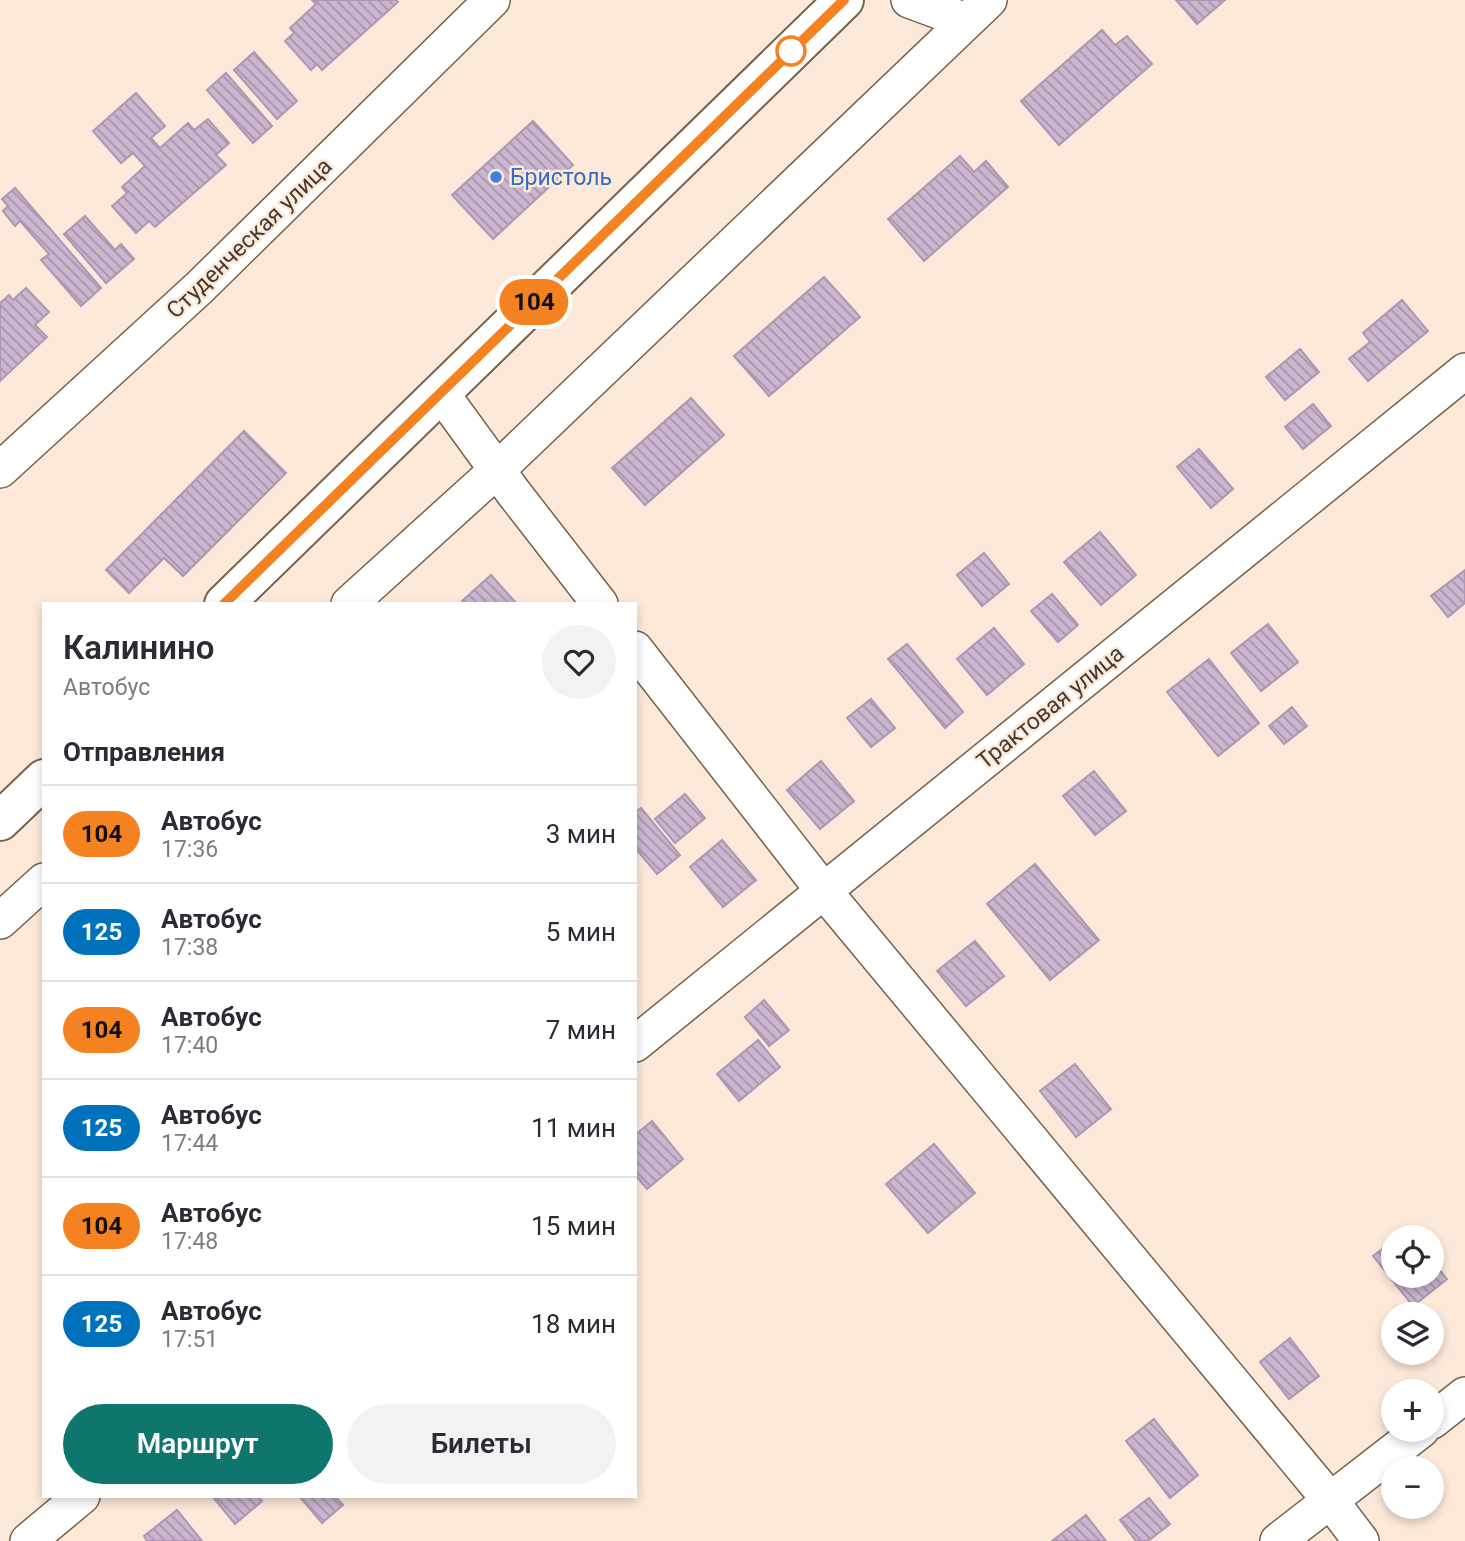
<!DOCTYPE html>
<html lang="ru">
<head>
<meta charset="utf-8">
<style>
	:root { --surface:#fff; --page:#f2f2f3; --text:#2b2b33; --muted:#7c7c81; --line:#e1e1e2; --accent:#0f766e }
	body { margin:0; font-family:Roboto,sans-serif; background:var(--page); color:var(--text); height:100vh; display:flex; flex-direction:column; font-size:26px; white-space:nowrap }
	* { box-sizing:border-box; margin:0 }
	p { font-size:23px; color:var(--muted) }
	.icon { flex:none; width:38px; height:38px; fill:none; stroke:currentColor; stroke-width:2; stroke-linecap:round; stroke-linejoin:round }
	.map { position:relative; flex:1; overflow:hidden }
	.details { position:absolute; left:42px; top:602px; width:595px; height:896px; display:flex; flex-direction:column; background:var(--surface); border-radius:0px; box-shadow:0 4px 10px #0003 }
	.details>* { flex:none }
	.badge { padding:0 14px; border-radius:23px; font-size:24px; line-height:46px }
	.fabs { position:absolute; left:1381px; top:1225px; display:grid; gap:14px }
	.fabs a { display:grid; place-items:center; width:63px; height:63px; border-radius:50%; background:var(--surface); box-shadow:0 4px 10px #0003; font-size:35px }
	.map>.badge { position:absolute; translate:-50% -50%; box-shadow:0 0 0 4px #fff }
	h2 { padding:0 21px; font-size:26px; line-height:63px }
	.round { display:grid; place-items:center; flex:none; width:74px; height:74px; border-radius:37px; background:var(--page) }
	.summary { display:flex; align-items:center; justify-content:space-between; height:119px; padding:0 21px }
	h1 { font-size:33px; font-weight:600; line-height:52px }
	.primary-button { display:flex; gap:14px; margin-top:auto; padding:14px 21px }
	.primary-button a { flex:1; height:80px; border-radius:42px; background:var(--accent); color:#fff; font-size:28px; font-weight:600; line-height:80px; text-align:center }
	.primary-button a+a { background:var(--page); color:var(--text) }
	ul { padding:0; list-style:none }
	li { display:flex; align-items:center; gap:21px; height:98px; padding:0 21px; border-top:2px solid var(--line) }
	li div { flex:1 }
	li b { display:block; font-size:26px }
	li em { font-style:normal }
	li .badge { min-width:77px; font-weight:700; text-align:center }
	.map>svg:first-child { display:block }
	.building { fill:url(#building-back-hatch); stroke:#ae97b4; stroke-width:2 }
	.lines { fill:none; stroke-linecap:round; stroke-linejoin:round }
	.minor-casing { stroke:#796048; stroke-width:38 }
	.major-casing { stroke:#796048; stroke-width:42 }
	.minor { stroke:#fff; stroke-width:35 }
	.major { stroke:#fff; stroke-width:38 }
	.line-casing { stroke:#fff; stroke-width:16 }
	.line { stroke:#f58220; stroke-width:10 }
	.stop-dot { fill:#fff; stroke:#f58220; stroke-width:3.5 }
	.shop-dot { fill:#3f7fe0; stroke:#fce9d9; stroke-width:2.5 }
	.labels { text-anchor:middle; stroke-width:5; stroke-linejoin:round; paint-order:stroke }
	.shop-label { font-size:23px; fill:#366cbe; stroke:#fce9d9; text-anchor:start }
	.street-label { font-size:23px; fill:#463a30; stroke:#fce9d9 }
</style>
</head>
<body>
<div class="map">
<svg width="1465" height="1541" viewBox="0 0 1465 1541">
	<defs>
		<pattern id="building-back-hatch" width="6" height="6" patternUnits="userSpaceOnUse" patternTransform="scale(1.75)"><rect width="6" height="6" fill="#c9b6cf"/><path d="M-1 5l2 2M0 0l6 6M5-1l2 2" fill="none" stroke="#a595a8"/></pattern>
	</defs>
	<rect width="100%" height="100%" fill="#fce9d9"/>
	<g class="building">
		<path d="M312,0h84l2,2 -76,68 -5,-6 -6,6 -26,-29 9,-8 -4,-5 26,-24z"/>
		<path d="M1176,0h49l-28,24z"/>
		<path d="M1102,30l13,15 12,-9 25,28 -93,81 -38,-44z"/>
		<path d="M254,52l43,49 -20,18 -43,-49z"/>
		<path d="M226,73l46,53 -19,17 -46,-53z"/>
		<path d="M136,93l29,33 -14,12 9,10 28,-25 6,7 14,-11 21,24 -13,12 10,10 -71,62 -6,-6 -13,12 -24,-27 15,-13 -5,-6 23,-21 -12,-13 -12,10 -28,-32z"/>
		<path d="M533,121l40,44 -80,74 -41,-44z"/>
		<path d="M960,156l14,16 12,-11 22,26 -84,74 -36,-42z"/>
		<path d="M15,188l86,100 -20,18 -40,-46 8,-6 -29,-33 -5,5 -12,-15 5,-5 -6,-7z"/>
		<path d="M85,216l30,34 6,-6 13,15 -28,24 -42,-49z"/>
		<path d="M824,277l36,40 -91,79 -35,-40z"/>
		<path d="M26,288l23,24 -14,13 12,12 -47,44v-78l9,-8 4,5z"/>
		<path d="M1402,300l26,31 -60,50 -19,-22 21,-17 -7,-9z"/>
		<path d="M1300,349l19,23 -34,28 -19,-23z"/>
		<path d="M691,398l33,37 -79,70 -33,-37z"/>
		<path d="M1313,404l18,22 -28,23 -18,-22z"/>
		<path d="M244,431l42,42 -103,103 -19,-18 -35,35 -23,-23z"/>
		<path d="M1199,449l34,40 -22,19 -34,-41z"/>
		<path d="M1100,532l36,43 -35,30 -37,-43z"/>
		<path d="M984,553l25,31 -27,22 -25,-31z"/>
		<path d="M1465,570v33l-17,14 -17,-21z"/>
		<path d="M491,575l26,29h-53l-2,-3z"/>
		<path d="M1052,594l26,31 -20,17 -27,-31z"/>
		<path d="M1268,624l30,38 -37,29 -30,-38z"/>
		<path d="M994,628l30,36 -37,31 -30,-36z"/>
		<path d="M907,644l56,68 -18,16 -57,-69z"/>
		<path d="M1209,659l50,64 -41,33 -51,-64z"/>
		<path d="M871,699l24,29 -24,19 -24,-29z"/>
		<path d="M1292,707l15,19 -23,18 -15,-18z"/>
		<path d="M821,761l33,40 -34,28 -33,-39z"/>
		<path d="M1094,771l32,40 -31,24 -32,-39z"/>
		<path d="M685,794l20,24 -30,25 -20,-24z"/>
		<path d="M641,808l39,47 -23,19 -22,-26v-35z"/>
		<path d="M722,840l34,40 -33,27 -33,-40z"/>
		<path d="M1035,864l64,76 -49,40 -63,-76z"/>
		<path d="M975,941l29,35 -38,30 -29,-35z"/>
		<path d="M764,1000l25,30 -20,16 -24,-29z"/>
		<path d="M758,1040l22,27 -41,34 -22,-27z"/>
		<path d="M1075,1064l36,45 -35,28 -36,-46z"/>
		<path d="M652,1121l31,38 -36,30 -12,-14v-40z"/>
		<path d="M934,1144l41,49 -47,40 -42,-49z"/>
		<path d="M1393,1241v35h39v-16l15,19 -34,27 -40,-50z"/>
		<path d="M1290,1338l29,38 -30,23 -29,-37z"/>
		<path d="M1154,1419l44,56 -28,23 -44,-57z"/>
		<path d="M212,1496h46l4,5 -27,23z"/>
		<path d="M299,1496h36l8,9 -21,18z"/>
		<path d="M1149,1498l21,26 -22,17h-12l-16,-21z"/>
		<path d="M177,1510l25,31h-55l-3,-5z"/>
		<path d="M1086,1515l20,26h-54z"/>
	</g>
	<g class="lines">
		<defs>
			<g id="minor">
				<path d="M909,0l57,21"/>
				<path d="M441,393l72,99 87,112"/>
				<path d="M0,470l199,-182 293,-288"/>
				<path d="M349,604l148,-134 492,-470"/>
				<path d="M635,649l188,241 507,610 31,41"/>
				<path d="M0,921l44,-40"/>
				<path d="M635,1044l830,-673"/>
				<path d="M1432,1421l33,-26"/>
				<path d="M28,1541l54,-45"/>
				<path d="M1278,1541l143,-111"/>
			</g>
			<g id="major">
				<path d="M224,604l620,-604"/>
				<path d="M0,821l44,-42"/>
			</g>
		</defs>
		<use href="#minor" class="minor-casing"/>
		<use href="#major" class="major-casing"/>
		<use href="#minor" class="minor"/>
		<use href="#major" class="major"/>
	</g>
	<g class="lines">
		<defs>
			<path id="line" d="M224,604l620,-604"/>
		</defs>
		<use href="#line" class="line-casing"/>
		<use href="#line" class="line"/>
	</g>
	<circle class="stop-dot" cx="791" cy="51" r="14"/>
	<circle class="shop-dot" cx="496" cy="177" r="7"/>
	<g class="labels">
		<g class="shop-label">
			<text x="510" y="185">Бристоль</text>
		</g>
		<g class="street-label">
			<text transform="translate(249 238) rotate(-44)" y="8">Студенческая улица</text>
			<text transform="translate(1050 707) rotate(-39)" y="8">Трактовая улица</text>
		</g>
	</g>
</svg>
<div class="fabs">
<a><svg class="icon" aria-label="locate" viewBox="0 0 24 24"><circle cx="12" cy="12" r="6"/><path d="M12 2v4M12 18v4M2 12h4M18 12h4"/></svg></a>
<a><svg class="icon" aria-label="layers" viewBox="0 0 24 24"><path d="M12 4l9 5-9 5-9-5zM3 14l9 5 9-5"/></svg></a>
<a>+</a>
<a>−</a>
</div>
<b class="badge" style="left:534px;top:302px;background:#f58220;color:#111">104</b>
<section class="details">
<div class="summary"><div><h1>Калинино</h1><p>Автобус</p></div><a class="round"><svg class="icon" aria-label="heart" viewBox="0 0 24 24"><path d="M12 20l-8-8c-3-5 5-10 8-4 3-6 11-1 8 4z"/></svg></a></div>
<h2>Отправления</h2>
<ul>
<li><span class="badge" style="background:#f58220;color:#111">104</span><div><b>Автобус</b><p>17:36</p></div><em>3 мин</em></li>
<li><span class="badge" style="background:#0072bc;color:#fff">125</span><div><b>Автобус</b><p>17:38</p></div><em>5 мин</em></li>
<li><span class="badge" style="background:#f58220;color:#111">104</span><div><b>Автобус</b><p>17:40</p></div><em>7 мин</em></li>
<li><span class="badge" style="background:#0072bc;color:#fff">125</span><div><b>Автобус</b><p>17:44</p></div><em>11 мин</em></li>
<li><span class="badge" style="background:#f58220;color:#111">104</span><div><b>Автобус</b><p>17:48</p></div><em>15 мин</em></li>
<li><span class="badge" style="background:#0072bc;color:#fff">125</span><div><b>Автобус</b><p>17:51</p></div><em>18 мин</em></li>
</ul>
<div class="primary-button"><a>Маршрут</a><a>Билеты</a></div>
</section>
</div>
</body>
</html>
